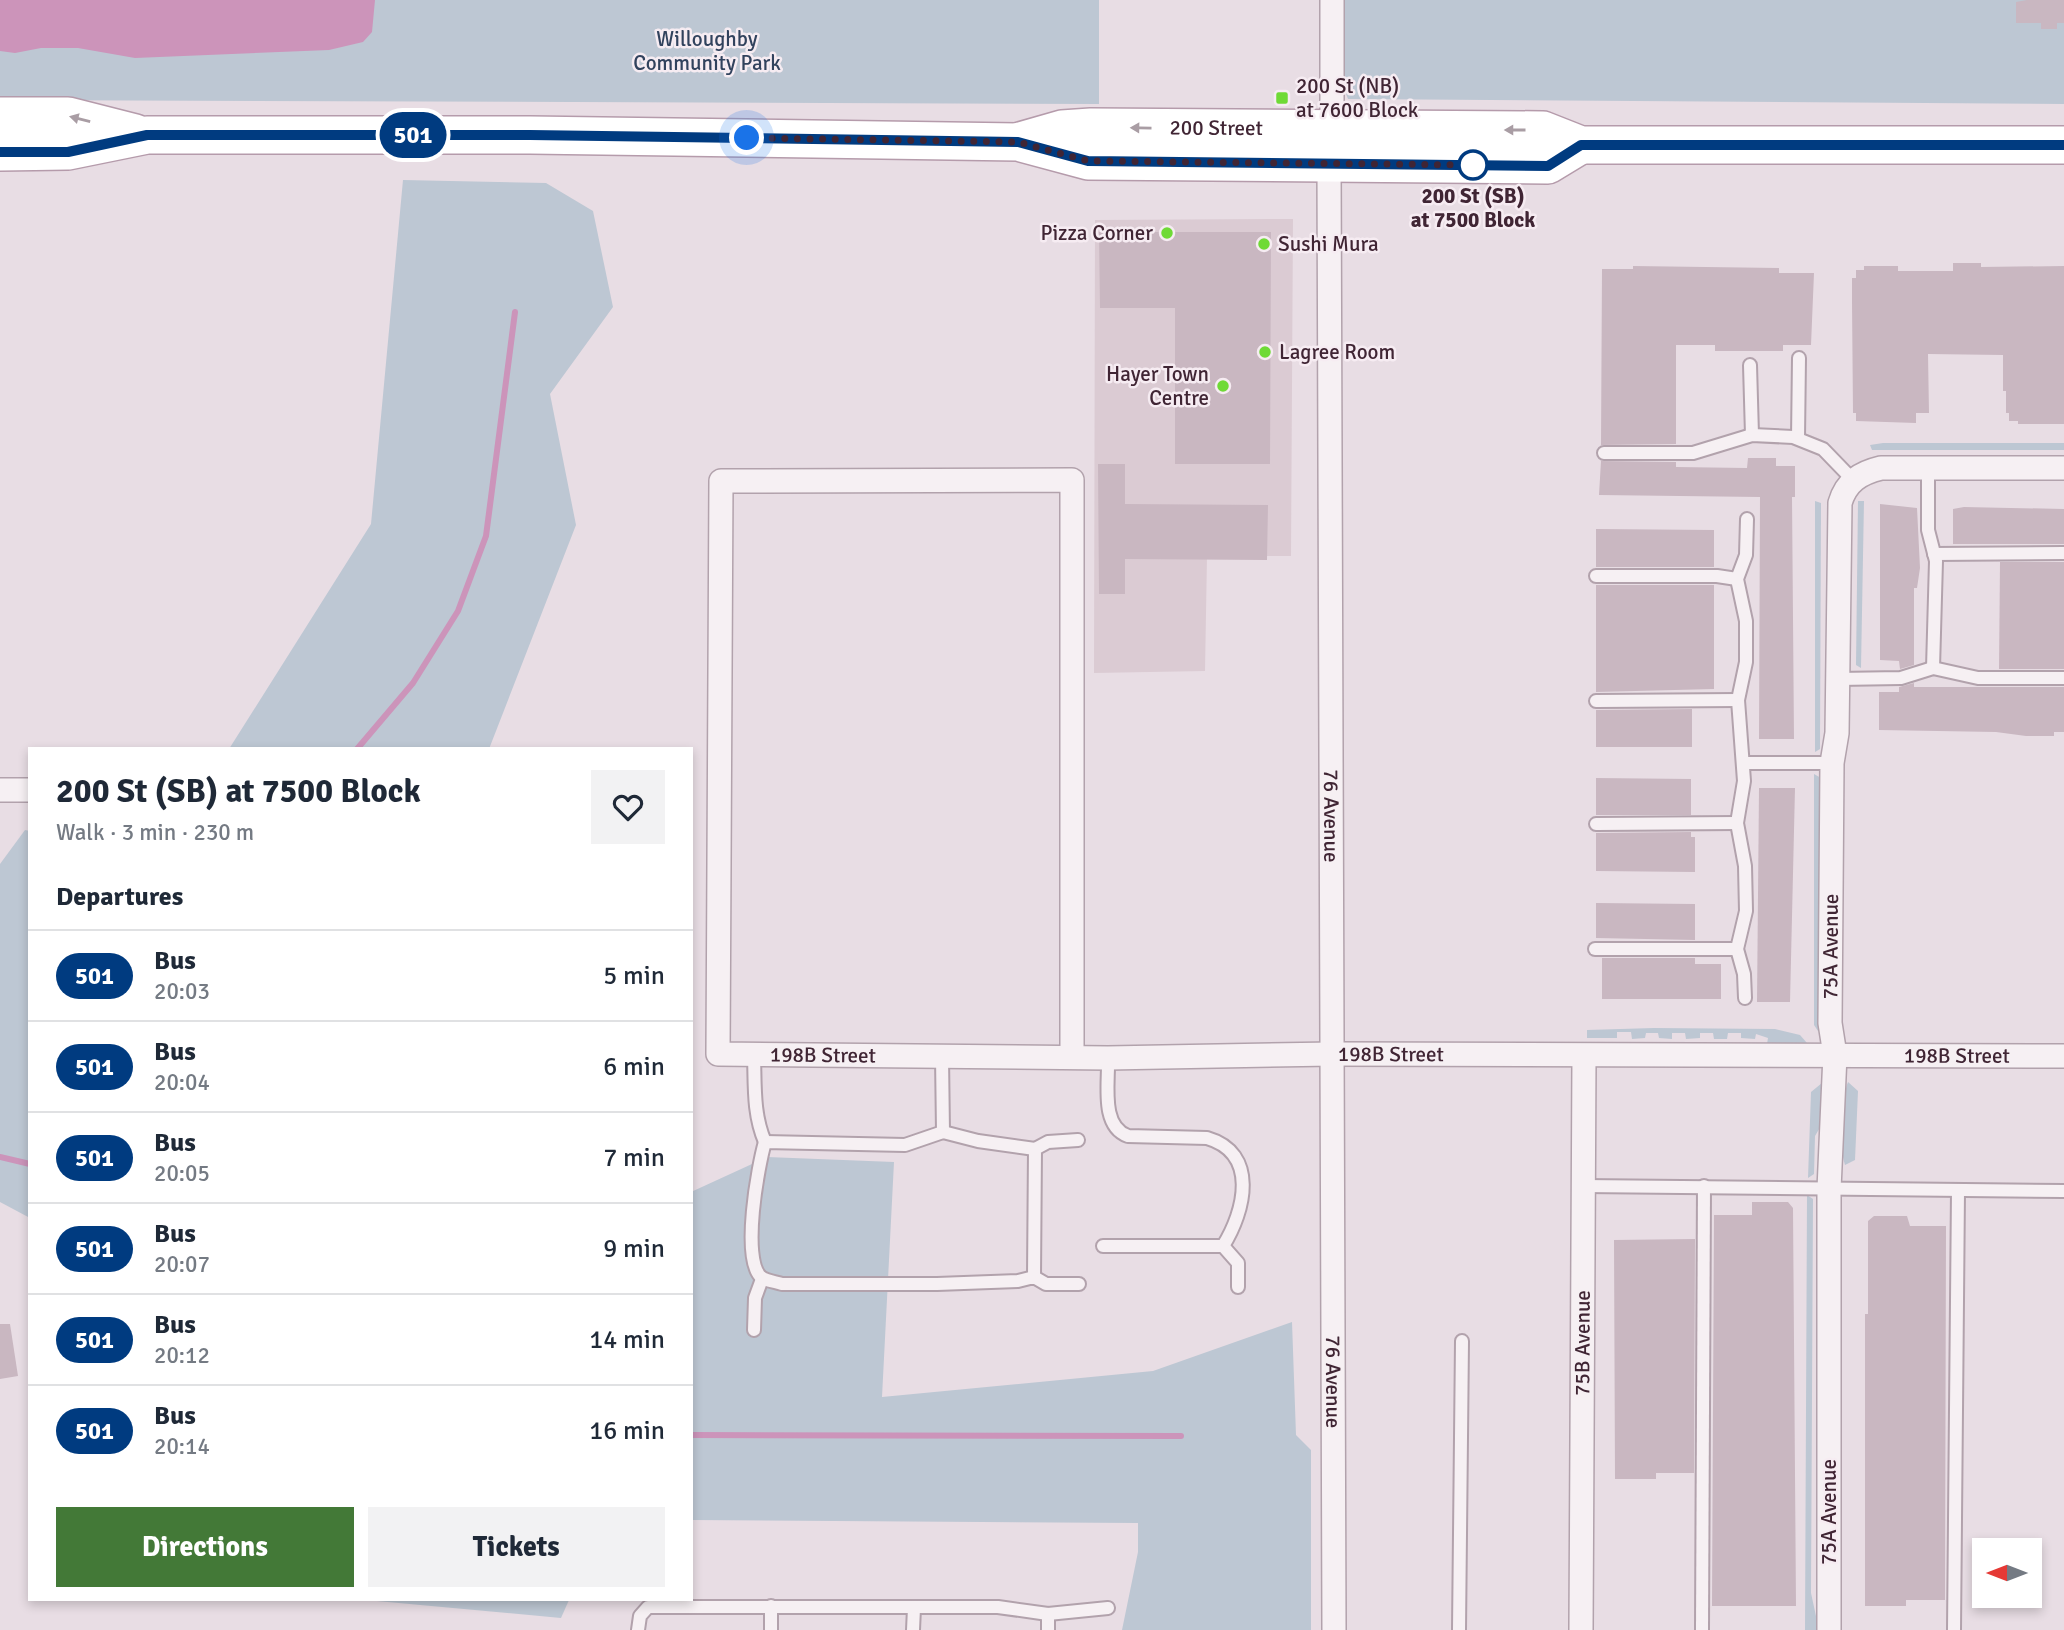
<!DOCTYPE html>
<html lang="en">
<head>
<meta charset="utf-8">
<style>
	:root { --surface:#fff; --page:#f2f2f3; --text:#1f2937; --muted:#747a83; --line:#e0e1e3; --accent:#437937 }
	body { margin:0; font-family:Signika,sans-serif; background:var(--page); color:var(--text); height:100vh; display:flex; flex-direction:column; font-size:26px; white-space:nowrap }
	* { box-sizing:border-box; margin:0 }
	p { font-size:23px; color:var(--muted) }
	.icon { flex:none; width:38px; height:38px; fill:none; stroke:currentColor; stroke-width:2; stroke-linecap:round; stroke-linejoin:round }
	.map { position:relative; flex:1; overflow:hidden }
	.side { position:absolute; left:28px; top:747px; width:665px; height:854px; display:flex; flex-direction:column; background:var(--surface); border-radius:0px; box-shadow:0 4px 10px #0003 }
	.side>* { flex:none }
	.badge { padding:0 14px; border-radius:23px; font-size:24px; line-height:46px }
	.needle { width:46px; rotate:270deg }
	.fabs { position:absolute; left:1972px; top:1538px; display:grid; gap:14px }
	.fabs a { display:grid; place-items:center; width:70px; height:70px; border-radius:0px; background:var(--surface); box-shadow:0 4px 10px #0003; font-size:35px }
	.you { position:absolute; width:35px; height:35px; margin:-18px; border:5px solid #fff; border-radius:50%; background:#1a73e8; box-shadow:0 0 0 10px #1a73e833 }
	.map>.badge { position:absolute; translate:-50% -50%; box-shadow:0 0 0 4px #fff }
	h2 { padding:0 28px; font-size:26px; line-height:63px }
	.round { display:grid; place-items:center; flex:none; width:74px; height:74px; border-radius:0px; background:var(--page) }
	.summary { display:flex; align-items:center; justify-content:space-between; height:119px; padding:0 28px }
	h1 { font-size:33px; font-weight:700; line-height:52px }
	.action { display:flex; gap:14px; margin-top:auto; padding:14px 28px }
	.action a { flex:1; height:80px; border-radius:0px; background:var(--accent); color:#fff; font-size:28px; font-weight:700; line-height:80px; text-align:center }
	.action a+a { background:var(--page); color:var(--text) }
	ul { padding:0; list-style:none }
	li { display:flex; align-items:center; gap:21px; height:91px; padding:0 28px; border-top:2px solid var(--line) }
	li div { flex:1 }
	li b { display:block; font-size:26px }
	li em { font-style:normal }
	li .badge { min-width:77px; font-weight:700; text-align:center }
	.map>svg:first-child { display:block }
	.built { fill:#dbcbd3 }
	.green { fill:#bdc7d3 }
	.water { fill:#cc94ba }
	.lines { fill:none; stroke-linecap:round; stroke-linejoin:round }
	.stream { stroke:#cc94ba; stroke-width:6 }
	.building { fill:#c9b7c1 }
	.lane-casing { stroke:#b2a2ac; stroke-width:16 }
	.street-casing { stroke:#b2a2ac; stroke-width:26 }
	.primary-casing { stroke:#b59bab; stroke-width:40 }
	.lane { stroke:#f6f0f3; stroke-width:12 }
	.street { stroke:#f6f0f3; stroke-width:23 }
	.primary { stroke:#fff; stroke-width:37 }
	.oneway { fill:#a99da4 }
	.line-casing { stroke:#fff; stroke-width:16 }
	.line { stroke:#003b80; stroke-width:10 }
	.walk { stroke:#402534; stroke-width:7; stroke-dasharray:0 12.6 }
	.poi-dot { fill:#6fda36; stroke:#f6ecf2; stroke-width:2.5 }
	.stop-dot { fill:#fff; stroke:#003b80; stroke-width:3.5 }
	.labels { text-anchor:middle; stroke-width:5; stroke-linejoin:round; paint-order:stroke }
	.park-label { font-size:21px; fill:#31425d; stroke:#f6ecf2 }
	.poi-label { font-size:21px; fill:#402534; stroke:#f6ecf2; text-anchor:start }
	.street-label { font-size:21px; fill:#402534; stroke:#f6ecf2 }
	.stop-label { font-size:21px; font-weight:bold; fill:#402534; stroke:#f6ecf2 }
</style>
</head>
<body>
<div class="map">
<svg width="2064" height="1630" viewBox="0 0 2064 1630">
	<rect width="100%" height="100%" fill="#e8dde4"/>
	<path class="built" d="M1293,219l-2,337h-84l-2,115 -111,2 1,-453z"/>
	<g class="green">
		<path d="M0,0h1099v104l-1099,-4z"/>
		<path d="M1344,0h720v104l-716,-5 -3,-8z"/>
		<path d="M403,180l143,3 47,28 20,96 -63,87 26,131 -87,224h-260l142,-225z"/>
		<path d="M1883,443h181v7h-192l-2,-5z"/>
		<path d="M1815,501l6,2 -1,246 -5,3z"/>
		<path d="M1858,501h6l-3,167 -5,-3z"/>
		<path d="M1814,774l7,4 -3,253 -4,-6z"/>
		<path d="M25,830l5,1v387l-30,-16v-338z"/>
		<path d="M1654,1028l121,1 25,6 7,8 -9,3 -31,-2 1,-6 -12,-4 -1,5 -14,-1v-5h-13l-1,6h-13l-1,-6h-13v5l-14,1 -1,-6h-13v6l-13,-1 -1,-5h-12l-1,5 -13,1 -1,-7h-14v6h-30v-8z"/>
		<path d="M1848,1082l10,9 -3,69 -10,5c-6,-16 -4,-67 3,-83z"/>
		<path d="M1822,1083v41l-7,12 -1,38 -6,4 3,-86z"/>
		<path d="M767,1157l127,5 -12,235 271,-26 139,-49 4,113 15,15v180h-189l16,-78v-29l-447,-3v-328z"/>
		<path d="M1807,1195l6,4 -2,394 8,37h-14z"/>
		<path d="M366,1600h203l-8,18z"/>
	</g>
	<path class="water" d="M0,0h375l-3,32 -9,10 -34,8 -194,8 -57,-10h-37l-26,5 -15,-2z"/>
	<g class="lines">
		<g class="stream">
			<path d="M357,749l56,-66 45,-72 28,-75 29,-224"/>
			<path d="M0,1157l30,7"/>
			<path d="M691,1435l490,1"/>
		</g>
	</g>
	<g class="building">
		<path d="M2027,0h37v23h-7v6h-16v-6h-25v-21z"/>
		<path d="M1099,232h172l-1,232h-95v-156h-75z"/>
		<path d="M1953,263h28v4l83,-1v158h-46v-3h-9v-8h-3v-22h-3v-36l-75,-1 1,59h-13v10l-60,-2v-8h-3l-1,-111v-24h4v-8h8v-4h34v5h55z"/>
		<path d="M1633,266l146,2v5h35l-3,72h-28v6h-68v-6h-39v99l-75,1 1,-176h31z"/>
		<path d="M1748,458h28v8h19v31h-3l2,242h-35l1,-242 -161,-2 2,-34 75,1v5l71,1z"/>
		<path d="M1098,464h27v40l143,1 -1,55 -142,-1v35h-26z"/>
		<path d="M1880,504l37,4 3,60 -3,20h-3v77l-14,4 -1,-8 -19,-1z"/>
		<path d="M1964,507l100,2v35h-111v-35z"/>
		<path d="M1596,529l118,1v37h-118z"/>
		<path d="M2000,562h64v107h-65z"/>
		<path d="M1596,585h118v104l-118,3z"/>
		<path d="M1914,683v4h150v45h-10v4h-28l-30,-4 -117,-2v-38h20v-5z"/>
		<path d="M1692,709v38h-96v-37z"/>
		<path d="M1596,778l95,1v36h-95z"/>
		<path d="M1759,788h36l-5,214h-33z"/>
		<path d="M1691,832v5h4v35l-99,-1v-38z"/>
		<path d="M1596,903l99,1v36l-99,-2z"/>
		<path d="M1602,958h93v6h26v35h-119z"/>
		<path d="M1752,1202h36l5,6 3,398h-84l2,-391h38z"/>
		<path d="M1874,1216h33l3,10h36l-1,374h-39v6h-41v-292h3v-93z"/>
		<path d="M1695,1239l-1,234h-38v6h-41l-1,-239z"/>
		<path d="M0,1324h10l8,52 -18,3z"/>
	</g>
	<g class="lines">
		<defs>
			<g id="lane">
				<path d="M1750,365l2,70"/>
				<path d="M1798,438l1,-80"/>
				<path d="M1604,453h89l59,-18 41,2 30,12 30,31"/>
				<path d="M1928,467v63l8,31 -3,107"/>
				<path d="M1934,554l130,-1"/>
				<path d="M1596,576h121l20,3"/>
				<path d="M1838,679l63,-1 32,-10 45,10h86"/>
				<path d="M1596,701l142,-1"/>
				<path d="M1744,763h88"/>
				<path d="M1596,824l141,-1"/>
				<path d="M1595,949h142"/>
				<path d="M1745,998l-1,-24 -7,-25 9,-38 -1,-45 -8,-43 7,-42 -6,-81 8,-38v-41l-9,-42 9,-24 1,-36"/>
				<path d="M754,1055c1,31 -1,59 11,87"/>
				<path d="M942,1057l1,75 -38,13 -140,-3c-7,24 -24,117 -4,135 5,4 15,5 21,7h155l81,-3 16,-4 12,7h33"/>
				<path d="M943,1132l35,9 57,8"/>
				<path d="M1583,1186l481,5"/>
				<path d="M1103,1246h120c22,-35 36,-93 -16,-108l-79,-2c-28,-10 -19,-53 -20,-78"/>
				<path d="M1223,1246l15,17v24"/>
				<path d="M1034,1277l1,-128 13,-7 30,-2"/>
				<path d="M754,1330l1,-32 7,-19"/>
				<path d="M1048,1614v16"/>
				<path d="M638,1630l2,-14 8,-9h350l50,7 60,-6"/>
				<path d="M771,1630v-24"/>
				<path d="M913,1630l1,-22"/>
				<path d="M1459,1630l3,-289"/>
				<path d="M1702,1630l2,-444"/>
				<path d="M1954,1630l4,-439"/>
			</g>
			<g id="street">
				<path id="s1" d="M1332,0v130l-3,33 5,1467"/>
				<path d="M0,790h30"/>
				<path id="s2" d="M1072,1057v-577l-351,1 -3,573 390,4 225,-4 731,2"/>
				<path id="s3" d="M1581,1630l3,-573"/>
				<path id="s4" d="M1829,1630v-441l6,-134 -5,-32 2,-260 5,-30 3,-230c6,-21 20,-30 41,-35h183"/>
			</g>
			<g id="primary">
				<path d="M0,116h68l67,17"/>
				<path id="s5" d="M1020,141l42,-12 29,-2 452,3 38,15h483"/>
				<path d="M0,152l68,-1 79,-16h383l488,7 70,19 460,4 33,-20"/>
			</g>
		</defs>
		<use href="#lane" class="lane-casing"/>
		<use href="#street" class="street-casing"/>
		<use href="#primary" class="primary-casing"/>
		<use href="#lane" class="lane"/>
		<use href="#street" class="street"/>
		<use href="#primary" class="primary"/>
	</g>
	<defs><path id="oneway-solid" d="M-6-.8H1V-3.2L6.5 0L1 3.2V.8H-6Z" transform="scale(1.75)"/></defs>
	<g class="oneway">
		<use href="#oneway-solid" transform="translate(80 119) rotate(-166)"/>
		<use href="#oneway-solid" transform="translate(1141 128) rotate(-179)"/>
		<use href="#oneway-solid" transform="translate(1515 130) rotate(180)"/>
	</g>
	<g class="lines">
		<defs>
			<path id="line" d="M0,152h68l79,-17h383l488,7 70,19 460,5 33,-21h483"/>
		</defs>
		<use href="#line" class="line-casing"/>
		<use href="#line" class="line"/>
		<path class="walk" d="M747,138l271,4 70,19 385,4"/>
	</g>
	<g class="poi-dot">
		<rect x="1275" y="91" width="14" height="14" rx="3.5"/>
		<circle cx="1167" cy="233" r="7"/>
		<circle cx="1264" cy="244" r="7"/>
		<circle cx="1265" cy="352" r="7"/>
		<circle cx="1223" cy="386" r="7"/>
	</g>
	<circle class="stop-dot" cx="1473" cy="165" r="14"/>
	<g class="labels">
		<g class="park-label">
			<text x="707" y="46">Willoughby<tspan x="707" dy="24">Community Park</tspan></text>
		</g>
		<g class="poi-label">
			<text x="1296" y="93">200 St (NB)<tspan x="1296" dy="24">at 7600 Block</tspan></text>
			<text x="1153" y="240" text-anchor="end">Pizza Corner</text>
			<text x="1278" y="251">Sushi Mura</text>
			<text x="1279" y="359">Lagree Room</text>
			<text x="1209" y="381" text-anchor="end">Hayer Town<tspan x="1209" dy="24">Centre</tspan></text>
		</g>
		<g class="street-label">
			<text dy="7" stroke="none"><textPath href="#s5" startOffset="198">200 Street</textPath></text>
			<text dy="7" stroke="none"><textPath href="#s1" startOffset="816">76 Avenue</textPath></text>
			<text dy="7" stroke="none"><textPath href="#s4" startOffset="684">75A Avenue</textPath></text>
			<text dy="7" stroke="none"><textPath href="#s2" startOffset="2174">198B Street</textPath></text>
			<text dy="7" stroke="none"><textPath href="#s2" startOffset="1606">198B Street</textPath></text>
			<text dy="7" stroke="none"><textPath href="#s2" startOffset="2740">198B Street</textPath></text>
			<text dy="7" stroke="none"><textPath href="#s3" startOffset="287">75B Avenue</textPath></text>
			<text dy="7" stroke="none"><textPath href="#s1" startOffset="1382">76 Avenue</textPath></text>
			<text transform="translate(1829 1512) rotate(-90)" y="7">75A Avenue</text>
		</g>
		<g class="stop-label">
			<text x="1473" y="203">200 St (SB)<tspan x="1473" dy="24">at 7500 Block</tspan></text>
		</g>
	</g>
</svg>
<div class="fabs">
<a><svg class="needle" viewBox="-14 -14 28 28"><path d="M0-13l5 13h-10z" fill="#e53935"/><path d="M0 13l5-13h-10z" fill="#747a83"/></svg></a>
</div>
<div class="you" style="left:747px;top:138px"></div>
<b class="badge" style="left:413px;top:135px;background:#003b80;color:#fff">501</b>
<section class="side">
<div class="summary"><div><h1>200 St (SB) at 7500 Block</h1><p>Walk · 3 min · 230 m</p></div><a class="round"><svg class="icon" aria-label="heart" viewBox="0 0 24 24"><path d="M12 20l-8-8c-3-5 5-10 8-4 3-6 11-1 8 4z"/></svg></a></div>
<h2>Departures</h2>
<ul>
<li><span class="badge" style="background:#003b80;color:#fff">501</span><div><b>Bus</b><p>20:03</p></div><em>5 min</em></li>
<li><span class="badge" style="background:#003b80;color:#fff">501</span><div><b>Bus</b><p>20:04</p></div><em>6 min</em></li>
<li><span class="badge" style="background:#003b80;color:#fff">501</span><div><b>Bus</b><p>20:05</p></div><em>7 min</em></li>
<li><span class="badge" style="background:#003b80;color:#fff">501</span><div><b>Bus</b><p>20:07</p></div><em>9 min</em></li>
<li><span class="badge" style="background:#003b80;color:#fff">501</span><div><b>Bus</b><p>20:12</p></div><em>14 min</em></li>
<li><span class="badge" style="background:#003b80;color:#fff">501</span><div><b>Bus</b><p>20:14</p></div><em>16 min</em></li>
</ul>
<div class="action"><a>Directions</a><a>Tickets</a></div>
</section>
</div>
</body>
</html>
